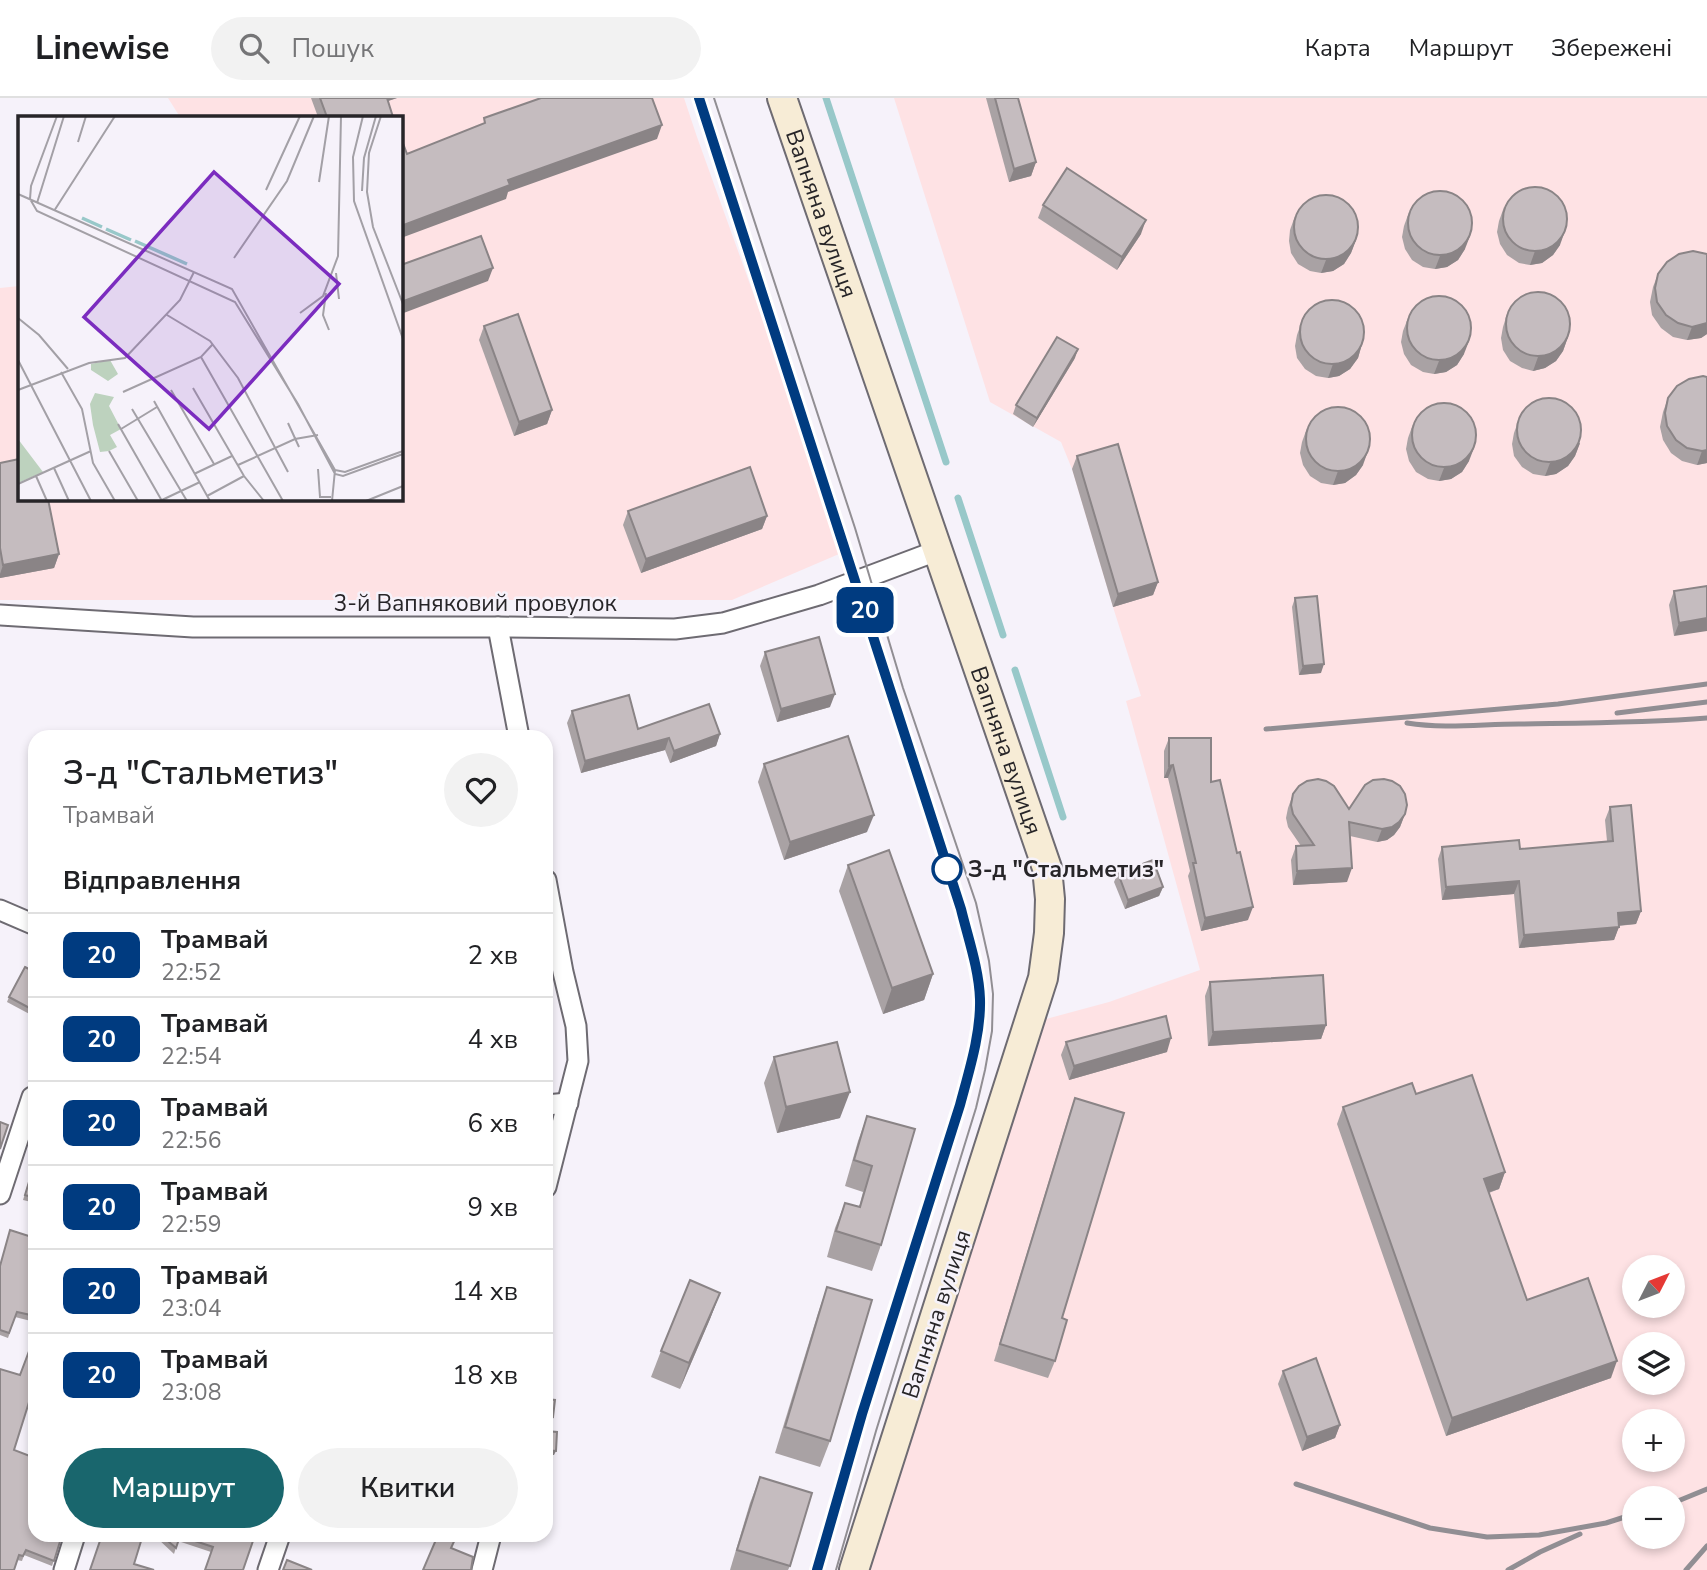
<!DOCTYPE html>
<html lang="uk">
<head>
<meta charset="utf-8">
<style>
	:root { --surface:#fff; --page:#f2f2f2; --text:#202124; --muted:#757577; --line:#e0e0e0; --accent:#19666d }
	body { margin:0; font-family:"Nunito Sans",sans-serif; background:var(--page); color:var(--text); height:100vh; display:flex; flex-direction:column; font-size:26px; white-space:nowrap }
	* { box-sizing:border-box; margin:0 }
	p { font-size:23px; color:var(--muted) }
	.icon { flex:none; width:38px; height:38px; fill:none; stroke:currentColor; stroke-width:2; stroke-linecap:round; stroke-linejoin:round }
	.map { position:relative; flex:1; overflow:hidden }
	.sheet { position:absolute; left:28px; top:632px; width:525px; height:812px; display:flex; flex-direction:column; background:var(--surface); border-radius:21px; box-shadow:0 4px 10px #0003 }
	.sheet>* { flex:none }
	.badge { padding:0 14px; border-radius:10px; font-size:24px; line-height:46px }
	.needle { width:46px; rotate:48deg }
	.buttons { position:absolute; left:1622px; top:1157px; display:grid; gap:14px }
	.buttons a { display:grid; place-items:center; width:63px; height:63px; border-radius:50%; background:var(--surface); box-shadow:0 4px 10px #0003; font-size:35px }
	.map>.badge { position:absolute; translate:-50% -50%; box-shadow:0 0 0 4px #fff }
	h2 { padding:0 35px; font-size:26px; line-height:63px }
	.round { display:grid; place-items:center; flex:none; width:74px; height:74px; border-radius:37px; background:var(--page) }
	.headline { display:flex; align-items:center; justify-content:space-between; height:119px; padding:0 35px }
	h1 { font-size:33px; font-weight:600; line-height:52px }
	.primary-button { display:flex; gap:14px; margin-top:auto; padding:14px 35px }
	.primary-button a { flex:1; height:80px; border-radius:42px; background:var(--accent); color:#fff; font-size:28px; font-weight:600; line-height:80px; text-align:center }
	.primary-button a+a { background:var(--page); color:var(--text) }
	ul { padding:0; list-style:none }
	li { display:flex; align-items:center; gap:21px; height:84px; padding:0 35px; border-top:2px solid var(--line) }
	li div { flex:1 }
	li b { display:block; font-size:26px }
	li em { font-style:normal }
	li .badge { min-width:77px; font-weight:700; text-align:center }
	header { display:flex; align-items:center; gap:42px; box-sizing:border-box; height:98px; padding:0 35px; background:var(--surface); border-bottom:2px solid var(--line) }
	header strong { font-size:33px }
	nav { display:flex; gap:38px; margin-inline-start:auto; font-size:24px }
	.search { width:490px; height:63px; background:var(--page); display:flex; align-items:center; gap:18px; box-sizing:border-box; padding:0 24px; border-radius:38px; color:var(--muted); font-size:26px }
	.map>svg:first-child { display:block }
	.industrial { fill:#fee2e4; fill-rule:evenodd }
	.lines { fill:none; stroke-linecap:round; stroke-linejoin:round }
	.stream { stroke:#98c8c9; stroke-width:7 }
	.street-casing { stroke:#6e6b72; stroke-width:23 }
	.secondary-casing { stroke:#6e6b72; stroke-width:32 }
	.street { stroke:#fff; stroke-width:19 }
	.secondary { stroke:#f7ecd6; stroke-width:28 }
	.tram { stroke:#918e93; stroke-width:2 }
	.rail { stroke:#918e93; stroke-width:5 }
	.wall { fill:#a9a2a4 }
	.shaded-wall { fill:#8a8486 }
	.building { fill:#c5bcbf; stroke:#8a8486; stroke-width:2 }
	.line-casing { stroke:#fff; stroke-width:16 }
	.line { stroke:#003b80; stroke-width:10 }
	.stop-dot { fill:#fff; stroke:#003b80; stroke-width:3.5 }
	.labels { text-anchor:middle; stroke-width:5; stroke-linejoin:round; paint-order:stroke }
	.street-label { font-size:23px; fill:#272528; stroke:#f6f2fa }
	.stop-label { font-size:23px; font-weight:bold; fill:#272528; stroke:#f6f2fa; text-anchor:start }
	.inset-river { fill:none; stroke:#98c8c9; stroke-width:3.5 }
	.inset-road { fill:none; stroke:#a3a0a6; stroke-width:2 }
	.view { fill:#7b2cbf; fill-opacity:0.15; stroke:#7b2cbf; stroke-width:3.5 }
	.inset-edge { fill:none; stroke:#272528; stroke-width:3.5 }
</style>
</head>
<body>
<header>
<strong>Linewise</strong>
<div class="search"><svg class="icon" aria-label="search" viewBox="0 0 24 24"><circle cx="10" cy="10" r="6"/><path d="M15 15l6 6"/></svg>Пошук</div>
<nav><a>Карта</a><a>Маршрут</a><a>Збережені</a></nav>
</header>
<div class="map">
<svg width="1707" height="1472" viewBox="0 0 1707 1472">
	<rect width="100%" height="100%" fill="#f6f2fa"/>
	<g class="industrial">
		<path d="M168,0h516l13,39 149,414 -114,49h-732v-312l19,-2v213h382v-382h-221z"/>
		<path d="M894,0h813v1472h-840l179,-551 63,-17 91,-32 -74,-269 15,-5 -28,-89 -41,-138 -11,-27 -71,-40zM1634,1169h39v39h-39zM1634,1246h39v38h-39zM1634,1323h39v39h-39zM1634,1400h39v38h-39z"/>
	</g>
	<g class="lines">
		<g class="stream">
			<path d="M826,0l120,364"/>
			<path d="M958,400l45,137"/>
			<path d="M1015,572l48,147"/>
		</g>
		<defs>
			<g id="street">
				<path d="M0,517l193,12h305l177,2 48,-6 96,-28 120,-45"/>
				<path d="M498,529l21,110"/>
				<path d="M546,782l17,92 13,54 2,35 -32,126"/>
				<path d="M0,812l35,15"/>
				<path d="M546,1007l22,-2"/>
				<path d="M0,1096l32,-97"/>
				<path d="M64,1472l11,-35"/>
				<path d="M268,1472l12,-35"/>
				<path d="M482,1472l9,-35"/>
			</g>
			<g id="secondary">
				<path id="s1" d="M782,0l265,770 3,31 -1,34 -6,45 -189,592"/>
			</g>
		</defs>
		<use href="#street" class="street-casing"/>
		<use href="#secondary" class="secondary-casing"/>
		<use href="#street" class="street"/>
		<use href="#secondary" class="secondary"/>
		<g class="tram">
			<path d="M699,0l262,811c7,29 18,60 19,90 1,35 -11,72 -20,106l-98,309 -45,156"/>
			<path d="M714,0l141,430 48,160 73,215 13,58 4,33 -1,37 -7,39 -9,38 -100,323 -40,139"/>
		</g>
		<g class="rail">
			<path d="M1617,615l90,-11"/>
			<path d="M1407,625c38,6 75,1 112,1 63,-1 126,-1 188,-6"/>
			<path d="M1266,631l292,-25 149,-20"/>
			<path d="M1296,1386l134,44 57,9 52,-2 67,-12 28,-9"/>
			<path d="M1673,1405l34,-14"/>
			<path d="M1508,1472l32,-18 40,-18"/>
			<path d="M1686,1472l21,-24"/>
		</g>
	</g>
	<g class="wall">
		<path d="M311,0h86l-9,3 5,16h-75z"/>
		<path d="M986,0h32l18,64 -5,14 -22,6z"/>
		<path d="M1043,107l98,29 -24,36 -79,-52z"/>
		<path d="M1504,109l56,38 -7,10 -11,8 -12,2 -11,-2 -12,-8 -7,-11 -3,-12 2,-11z"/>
		<path d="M1409,114l56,37 -7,11 -11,7 -12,2 -12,-2 -11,-7 -7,-11 -3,-12 2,-11z"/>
		<path d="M1295,118l61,24 -5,13 -7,11 -11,7 -12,2 -11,-2 -12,-7 -7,-11 -2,-12 1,-11z"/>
		<path d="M1707,156v80l-6,4 -14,2 -14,-3 -12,-9 -9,-13 -2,-13 3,-15 5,-13z"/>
		<path d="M1507,216l61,23 -5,14 -7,10 -11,7 -12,3 -11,-3 -12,-7 -7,-11 -2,-12 2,-11z"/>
		<path d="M1408,220l56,36 -7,11 -11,7 -12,2 -11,-2 -12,-7 -7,-11 -3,-12 2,-11z"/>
		<path d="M1302,223l60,23 -4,14 -8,11 -11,7 -11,2 -12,-2 -11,-7 -8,-11 -2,-12 2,-11z"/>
		<path d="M484,228l68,84 -5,14 -33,12 -35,-96z"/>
		<path d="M1075,260l-42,69 -20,-13 3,-9z"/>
		<path d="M1689,281l18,84 -10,2 -15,-4 -11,-8 -8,-13 -3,-13 3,-15 5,-14z"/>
		<path d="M1519,321l61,24 -5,13 -7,10 -12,8 -11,2 -12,-2 -11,-7 -8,-11 -2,-12 2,-11z"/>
		<path d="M1413,326l56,37 -7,11 -11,7 -12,2 -11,-2 -12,-7 -7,-11 -3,-12 2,-11z"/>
		<path d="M1307,330l56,37 -7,10 -11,8 -12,2 -12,-2 -11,-7 -7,-11 -3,-12 2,-11z"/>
		<path d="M1077,358l81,126 -5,13 -40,12 -41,-138z"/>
		<path d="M0,365l59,91 -5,14 -54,10z"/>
		<path d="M628,413l139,5 -5,13 -121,44 -18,-48z"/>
		<path d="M1707,488l-33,50 -5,-31 5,-14z"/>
		<path d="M1295,500l26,75 -22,2 -7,-68z"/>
		<path d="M765,554l65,55 -53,15 -17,-56z"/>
		<path d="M572,613l66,18 82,5 -4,12 -46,17 -5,-13 -84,23 -14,-50z"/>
		<path d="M1169,640l42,44 37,138 -47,11 -13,-55 2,-5 -22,-93h-4v-27z"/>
		<path d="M764,666l103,68 -83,28 -26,-78z"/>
		<path d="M1293,696l56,15 56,5 -5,13 -6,8 -7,5 -10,2 -27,-6 -3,46 -54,3 -2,-25 5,-14h5l-13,-19 -2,-9 2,-10z"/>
		<path d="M1610,709l31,104 -5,13 -17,2 -5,14 -95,8 -5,-54 -72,6 -4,-41 4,-12 78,2 87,-8 -2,-21z"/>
		<path d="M848,767l85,109 -9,26 -41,14 -44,-123z"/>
		<path d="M1118,775l45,14 -4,9 -34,13 -11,-27z"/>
		<path d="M35,874v45l-28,-15 2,-5z"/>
		<path d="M1210,884l116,43 -5,14 -113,7 -3,-50z"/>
		<path d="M1066,944l101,10 -98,28 -8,-25z"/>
		<path d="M774,959l66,61 -63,15 -13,-50z"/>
		<path d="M1416,996l89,78 -6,17 -10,4 38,107 84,78 -165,58 -109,-312 6,-17z"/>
		<path d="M1075,1000l-13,220 -7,43 -7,17 -54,-17 75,-246z"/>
		<path d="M867,1018l14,129 -9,26 -45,-14 8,-29 10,-25 14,4 4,-15 -18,-6 13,-45z"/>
		<path d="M35,1063v42l-12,-3z"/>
		<path d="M35,1140v84l-20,-5 -7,21 -8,-3v-70z"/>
		<path d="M827,1189l3,154 -10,26 -45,-14 43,-140z"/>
		<path d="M720,1195l-10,26 -30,70 -29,-12 10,-26z"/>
		<path d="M1283,1273l57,54 -5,13 -33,13 -24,-67z"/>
		<path d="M14,1352l48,85 -10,31 -28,-11 -2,6 -5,-1z"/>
		<path d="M760,1379l30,89 -2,4h-58l20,-67z"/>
		<path d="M158,1437h97l-44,17 -33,-11 -4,13 -17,-16z"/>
		<path d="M307,1437h25l-3,7z"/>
	</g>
	<g class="shaded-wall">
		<path d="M381,0h16l-18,6z"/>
		<path d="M662,27l-5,14 -149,53 -2,7 -105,39v-12l107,-46z"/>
		<path d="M1036,64l-5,14 -22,6 5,-13z"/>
		<path d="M1146,122l-5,14 -24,36 5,-13z"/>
		<path d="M1565,133l-5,14 -7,10 -11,8 -12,2 5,-14z"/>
		<path d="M1470,138l-5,13 -7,11 -11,7 -12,2 5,-13z"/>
		<path d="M1356,142l-5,13 -7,11 -11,7 -12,2 5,-13z"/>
		<path d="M493,170l-5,13 -87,33v-12z"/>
		<path d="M1707,225v11l-6,4 -14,2 5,-13z"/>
		<path d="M1568,239l-5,14 -7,10 -11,7 -12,3 5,-14z"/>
		<path d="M1469,243l-5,13 -7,11 -11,7 -12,2 5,-13z"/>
		<path d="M1362,246l-4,14 -8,11 -11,7 -11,2 5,-14z"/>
		<path d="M1078,251l-3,9 -42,69 4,-9z"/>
		<path d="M552,312l-5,14 -33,12 5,-14z"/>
		<path d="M1580,345l-5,13 -7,10 -12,8 -11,2 5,-13z"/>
		<path d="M1474,350l-5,13 -7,11 -11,7 -12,2 5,-13z"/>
		<path d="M1707,352v13l-10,2 5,-14z"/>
		<path d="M1368,353l-5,14 -7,10 -11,8 -12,2 5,-14z"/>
		<path d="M767,418l-5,13 -121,44 5,-14z"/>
		<path d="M59,456l-5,14 -54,10v-4l3,-9z"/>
		<path d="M1158,484l-5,13 -40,12 5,-13z"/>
		<path d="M1707,520v13l-33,5 5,-13z"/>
		<path d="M1324,566l-3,9 -22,2 4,-9z"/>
		<path d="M835,596l-5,13 -53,15 4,-13z"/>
		<path d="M720,636l-4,12 -46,17 4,-12z"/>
		<path d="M669,640l-4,12 -84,23 4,-12z"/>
		<path d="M1173,667l-5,13h-4l5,-12z"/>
		<path d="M1405,716l-5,13 -6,8 -7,5 -10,2 5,-13z"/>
		<path d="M874,717l-7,17 -83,28 6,-18z"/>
		<path d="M1352,770l-5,14 -54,3 4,-14z"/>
		<path d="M1519,783l-5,13 -72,6 4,-13z"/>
		<path d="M1163,789l-4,9 -34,13 3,-9z"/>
		<path d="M1253,809l-5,13 -47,11 4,-13z"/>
		<path d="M1641,813l-5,13 -23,2 5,-13z"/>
		<path d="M1619,829l-5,13 -95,8 5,-13z"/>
		<path d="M933,876l-9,26 -41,14 9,-26z"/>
		<path d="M1326,927l-5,14 -113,7 5,-14z"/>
		<path d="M1171,940l-4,14 -98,28 5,-14z"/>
		<path d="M850,994l-10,26 -63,15 9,-26z"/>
		<path d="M1505,1074l-6,17 -22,7 7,-17z"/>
		<path d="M720,1195l-10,26 -30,70 9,-26z"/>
		<path d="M1617,1263l-6,17 -165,58 6,-18z"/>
		<path d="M546,1318l7,1 -1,4h-6z"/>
		<path d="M1340,1327l-5,13 -33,13 5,-14z"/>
		<path d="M546,1352l10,1 -2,4h-8z"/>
	</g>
	<g class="building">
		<path d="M320,0h67l6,19h-66z"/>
		<path d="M541,0h111l10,27 -154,55 2,5 -109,41v-88l6,16 78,-31 -1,-5z"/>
		<path d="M995,0h23l18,64 -22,7z"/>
		<path d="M1067,70l79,52 -24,37 -79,-52z"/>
		<circle cx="1535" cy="121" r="32"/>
		<circle cx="1440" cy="125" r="32"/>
		<circle cx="1326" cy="129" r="32"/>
		<path d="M481,138l12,32 -92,34v-37z"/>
		<path d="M1693,153l14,3v69l-15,4 -14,-4 -12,-8 -9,-13 -2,-14 3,-14 9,-12 12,-8z"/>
		<circle cx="1538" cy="226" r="32"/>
		<circle cx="1439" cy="230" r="32"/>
		<circle cx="1332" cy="234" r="32"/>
		<path d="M518,216l34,96 -33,12 -35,-96z"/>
		<path d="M1057,239l21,12 -41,69 -21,-13z"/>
		<path d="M1703,278l4,1v73l-5,1 -15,-3 -11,-8 -9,-14 -2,-13 3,-15 9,-12 12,-7z"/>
		<circle cx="1549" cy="332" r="32"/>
		<circle cx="1444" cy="337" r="32"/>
		<circle cx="1338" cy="341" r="32"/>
		<path d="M1118,346l40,138 -40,12 -41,-138z"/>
		<path d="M19,361v40h29l11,55 -56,11 -3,-17v-85z"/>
		<path d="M750,369l17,49 -121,43 -18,-48z"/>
		<path d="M1707,488v32l-28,5 -5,-32z"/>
		<path d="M1317,498l7,68 -21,2 -8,-68z"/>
		<path d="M819,539l16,57 -54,15 -16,-57z"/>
		<path d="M629,597l9,34 71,-25 11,30 -46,17 -5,-13 -84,23 -13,-50z"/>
		<rect x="134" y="635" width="61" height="4"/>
		<path d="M848,638l26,79 -84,27 -26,-78z"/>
		<path d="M1169,640h42v44l9,-2 17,73 3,-1 13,55 -48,11 -12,-55h3l-23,-98 -4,1z"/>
		<path d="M1318,681l8,2 8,5 15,23 16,-24 8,-5 11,-1 8,2 8,5 5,8 2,11 -2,9 -6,8 -7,5 -10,2 -33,-7 3,46 -55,3 -1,-25 18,-1 -21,-31 -2,-9 2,-11 6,-8 8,-5z"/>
		<path d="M1631,707l10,106 -23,2 1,14 -95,8 -5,-54 -73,6 -4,-40 77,-7 1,9 93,-8 -3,-34z"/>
		<path d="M889,752l44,124 -41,14 -44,-123z"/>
		<path d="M1153,762l10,27 -35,13 -10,-27z"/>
		<path d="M25,869l10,5v39l-26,-14z"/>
		<path d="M1323,877l3,50 -113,7 -3,-50z"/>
		<path d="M1166,918l5,22 -97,28 -8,-24z"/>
		<path d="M837,944l13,50 -64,15 -12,-50z"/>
		<path d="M1472,977l33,97 -21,7 43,121 61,-22 29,83 -165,57 -109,-311 69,-24 4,11z"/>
		<path d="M1075,1000l49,15 -62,205 5,2 -12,41 -55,-17z"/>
		<path d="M867,1018l48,13 -34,116 -45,-14 9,-28 15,4 12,-41 -18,-6z"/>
		<path d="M0,1024l8,3 -8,24z"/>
		<path d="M35,1064v36l-10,-3z"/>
		<path d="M10,1132l25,8v78l-18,-4 -8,21 -9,-3v-64z"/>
		<path d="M690,1182l30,13 -31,70 -28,-12z"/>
		<path d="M827,1189l45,13 -42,141 -45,-14z"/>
		<path d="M34,1240h1v45l-21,67 21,8v77h27l-8,26 -28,-11 -3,6 -4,-1 -5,15h-14v-201l20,6z"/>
		<path d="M1316,1260l24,67 -33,12 -24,-66z"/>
		<path d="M546,1301l9,1 -2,17 -7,-1z"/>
		<path d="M546,1333l11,1 -1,19 -10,-1z"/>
		<path d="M760,1379l52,16 -22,73 -53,-16z"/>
		<path d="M102,1437h31l9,3 -8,26 20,6h-64z"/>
		<path d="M161,1437h94l-12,35h-38l8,-23 -33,-11 -4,12z"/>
		<path d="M438,1437h19l-6,13 22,9 -2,13h-48z"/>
		<path d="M287,1462l25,10h-29z"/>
	</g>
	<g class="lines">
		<defs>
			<path id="line" d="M699,0l262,811c7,29 18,60 19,90 1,35 -11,72 -20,106l-98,309 -45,156"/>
		</defs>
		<use href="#line" class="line-casing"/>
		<use href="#line" class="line"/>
	</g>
	<circle class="stop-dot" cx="947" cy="771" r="14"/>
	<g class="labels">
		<g class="street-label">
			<text dy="8" stroke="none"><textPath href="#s1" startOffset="122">Вапняна вулиця</textPath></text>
			<text x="475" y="513">3-й Вапняковий провулок</text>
			<text dy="8" stroke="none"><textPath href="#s1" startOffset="690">Вапняна вулиця</textPath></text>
			<text transform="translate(936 1216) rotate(-72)" y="8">Вапняна вулиця</text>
		</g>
		<g class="stop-label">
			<text x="968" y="779">З-д "Стальметиз"</text>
		</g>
	</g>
	<g transform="translate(18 18)">
		<rect width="385" height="385" fill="#f6f2fa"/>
		<path d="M92,244l8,14 -10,7 -17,-11v-6zM77,277l19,4 -5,9 12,23 -11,6 7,12 -8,4 -9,1 -7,-27 -3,-21zM0,323l25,33 -25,11z" fill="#bdd2be"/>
		<path class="inset-river" d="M64,102l20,9M88,113l25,11M117,125l52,23"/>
		<path class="inset-road" d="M39,0l-26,70 -1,13 7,12 198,91 63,102 37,70 8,2 60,-22M345,0l-10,41 1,44 49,138M363,0l-12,37 -2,39 6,35 30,77M60,26l8,-26M301,66l10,-66M248,74l34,-74M344,75l2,-33 12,-42M0,78l214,95 103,181M19,87l27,-87M36,95l61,-95M216,142l53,-77 27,-65M318,157l3,26M308,177l-3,22 6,15M282,197l23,-17 15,-40 3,-140M149,199l43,26 28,37 50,94M0,202l21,17 29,34M183,241l82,144M0,244l73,141M43,256l21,37 11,54 22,38M175,272l51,88 20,25M0,274l71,-27 36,-5 55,-58 14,-28M153,274l43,74M105,276l78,-35 11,-12M136,285l56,100M114,293l55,92M270,307l11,24M100,308l44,77M103,313l36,-22M91,335l29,50M220,349l57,-26 23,-4M36,352l15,33M300,353l2,28h11M317,354l10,2 58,-21M176,358l38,-18M18,360l11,25M0,368l73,-33M189,380l37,-20M144,384l38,-18M314,385l3,-31M348,385l37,-15"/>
		<path class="view" d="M196,56l125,112 -130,145 -125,-112z"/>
		<rect width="385" height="385" class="inset-edge"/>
	</g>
</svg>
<div class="buttons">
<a><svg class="needle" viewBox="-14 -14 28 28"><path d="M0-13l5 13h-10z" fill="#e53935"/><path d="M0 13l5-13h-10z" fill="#757577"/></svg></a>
<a><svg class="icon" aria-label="layers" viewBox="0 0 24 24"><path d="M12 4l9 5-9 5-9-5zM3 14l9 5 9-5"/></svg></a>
<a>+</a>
<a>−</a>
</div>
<b class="badge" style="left:865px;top:512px;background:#003b80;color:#fff">20</b>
<section class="sheet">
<div class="headline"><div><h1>З-д &quot;Стальметиз&quot;</h1><p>Трамвай</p></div><a class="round"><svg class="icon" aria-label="heart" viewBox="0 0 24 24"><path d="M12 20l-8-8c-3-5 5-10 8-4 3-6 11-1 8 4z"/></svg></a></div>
<h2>Відправлення</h2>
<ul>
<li><span class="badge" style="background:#003b80;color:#fff">20</span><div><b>Трамвай</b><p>22:52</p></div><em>2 хв</em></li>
<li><span class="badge" style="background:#003b80;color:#fff">20</span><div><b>Трамвай</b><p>22:54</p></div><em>4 хв</em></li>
<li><span class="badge" style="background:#003b80;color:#fff">20</span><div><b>Трамвай</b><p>22:56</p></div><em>6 хв</em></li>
<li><span class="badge" style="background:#003b80;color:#fff">20</span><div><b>Трамвай</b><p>22:59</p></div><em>9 хв</em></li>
<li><span class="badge" style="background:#003b80;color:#fff">20</span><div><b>Трамвай</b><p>23:04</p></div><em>14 хв</em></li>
<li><span class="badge" style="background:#003b80;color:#fff">20</span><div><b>Трамвай</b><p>23:08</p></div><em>18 хв</em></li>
</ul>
<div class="primary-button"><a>Маршрут</a><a>Квитки</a></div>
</section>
</div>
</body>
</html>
